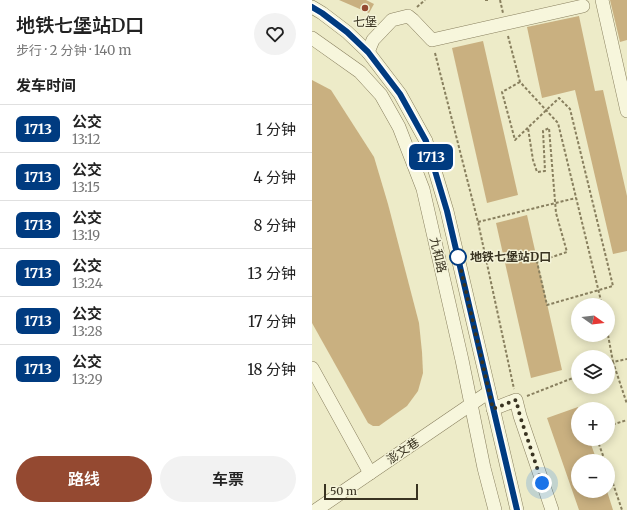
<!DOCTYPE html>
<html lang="zh">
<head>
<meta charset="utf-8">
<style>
	:root { --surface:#fff; --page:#f2f2f2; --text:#222; --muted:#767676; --line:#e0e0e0; --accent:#944931 }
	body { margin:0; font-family:Merriweather,"Noto Sans SC",serif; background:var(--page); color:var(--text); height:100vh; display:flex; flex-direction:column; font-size:15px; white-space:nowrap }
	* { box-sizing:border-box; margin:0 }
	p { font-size:13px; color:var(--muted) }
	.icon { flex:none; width:22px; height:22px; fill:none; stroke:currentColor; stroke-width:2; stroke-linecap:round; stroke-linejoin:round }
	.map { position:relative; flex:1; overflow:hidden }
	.side { display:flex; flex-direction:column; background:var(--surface); width:312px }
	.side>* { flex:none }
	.badge { padding:0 8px; border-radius:6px; font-size:14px; line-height:26px }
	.needle { width:26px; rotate:104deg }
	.fabs { position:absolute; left:259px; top:298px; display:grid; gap:8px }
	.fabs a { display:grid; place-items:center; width:44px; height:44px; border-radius:50%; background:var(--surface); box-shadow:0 2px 10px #0003; font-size:20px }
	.scale { position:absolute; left:12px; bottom:10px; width:94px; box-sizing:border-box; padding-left:4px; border:2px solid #393321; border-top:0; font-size:11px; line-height:14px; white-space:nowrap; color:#393321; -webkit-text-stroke:3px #f4f3d8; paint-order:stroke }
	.you { position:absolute; width:20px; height:20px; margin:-10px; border:3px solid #fff; border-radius:50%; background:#1a73e8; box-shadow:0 0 0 6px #1a73e833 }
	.map>.badge { position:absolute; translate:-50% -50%; box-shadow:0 0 0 2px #fff }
	h2 { padding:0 16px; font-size:15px; line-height:36px }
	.round { display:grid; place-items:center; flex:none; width:42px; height:42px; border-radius:21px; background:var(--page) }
	.summary { display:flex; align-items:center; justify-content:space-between; height:68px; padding:0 16px }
	h1 { font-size:19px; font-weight:600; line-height:30px }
	.button { display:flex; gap:8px; margin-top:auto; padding:8px 16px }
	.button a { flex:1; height:46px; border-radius:24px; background:var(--accent); color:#fff; font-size:16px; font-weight:600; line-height:46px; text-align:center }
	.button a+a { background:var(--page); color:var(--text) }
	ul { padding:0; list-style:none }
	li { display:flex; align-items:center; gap:12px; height:48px; padding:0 16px; border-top:1px solid var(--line) }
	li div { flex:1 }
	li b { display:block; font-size:15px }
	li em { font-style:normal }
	li .badge { min-width:44px; font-weight:700; text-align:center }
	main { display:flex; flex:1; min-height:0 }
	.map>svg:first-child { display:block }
	.building { fill:#c9b080 }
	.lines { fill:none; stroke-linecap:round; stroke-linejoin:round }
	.minor-casing { stroke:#887f5e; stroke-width:14 }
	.path { stroke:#887f5e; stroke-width:2; stroke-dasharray:3 2; stroke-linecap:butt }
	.minor { stroke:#f7f6dc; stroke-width:13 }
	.path-bridge { stroke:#887f5e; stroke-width:2; stroke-dasharray:3 2; stroke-linecap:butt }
	.line-casing { stroke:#fff; stroke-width:9 }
	.line { stroke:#003b80; stroke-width:6 }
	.walk { stroke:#393321; stroke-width:4; stroke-dasharray:0 7.2 }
	.poi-dot { fill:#944931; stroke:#f4f3d8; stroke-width:1.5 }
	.stop-dot { fill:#fff; stroke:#003b80; stroke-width:2 }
	.labels { text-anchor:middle; stroke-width:3; stroke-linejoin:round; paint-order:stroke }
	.poi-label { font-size:12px; fill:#393321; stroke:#f4f3d8 }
	.street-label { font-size:12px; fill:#393321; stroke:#f4f3d8 }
	.stop-label { font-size:12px; font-weight:bold; fill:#393321; stroke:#f4f3d8; text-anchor:start }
</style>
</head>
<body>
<main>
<section class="side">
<div class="summary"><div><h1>地铁七堡站D口</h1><p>步行 · 2 分钟 · 140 m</p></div><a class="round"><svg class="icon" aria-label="heart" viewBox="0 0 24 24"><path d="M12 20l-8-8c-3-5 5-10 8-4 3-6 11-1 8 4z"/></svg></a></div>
<h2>发车时间</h2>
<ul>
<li><span class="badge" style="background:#003b80;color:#fff">1713</span><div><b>公交</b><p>13:12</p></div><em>1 分钟</em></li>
<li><span class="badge" style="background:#003b80;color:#fff">1713</span><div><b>公交</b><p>13:15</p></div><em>4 分钟</em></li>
<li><span class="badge" style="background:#003b80;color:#fff">1713</span><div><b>公交</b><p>13:19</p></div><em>8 分钟</em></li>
<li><span class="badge" style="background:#003b80;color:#fff">1713</span><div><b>公交</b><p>13:24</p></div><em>13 分钟</em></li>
<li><span class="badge" style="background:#003b80;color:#fff">1713</span><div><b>公交</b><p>13:28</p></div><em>17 分钟</em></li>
<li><span class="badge" style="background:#003b80;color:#fff">1713</span><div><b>公交</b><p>13:29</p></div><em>18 分钟</em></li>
</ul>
<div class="button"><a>路线</a><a>车票</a></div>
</section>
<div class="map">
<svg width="315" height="510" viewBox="0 0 315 510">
	<rect width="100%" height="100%" fill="#edebc8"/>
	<g class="building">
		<path d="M27,0h27l8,4 -5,9z"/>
		<path d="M298,0h17v40l-7,2z"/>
		<path d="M267,16l16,75 8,-1 24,106v55l-14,3 -38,-164 -33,8 -15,-71z"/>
		<path d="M171,41l35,154 -31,8 -35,-155z"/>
		<path d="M0,80l19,10 43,67 14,47 31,119 3,29 1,21 -5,18 -11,15 -28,20h-6l-5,-3 -56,-100z"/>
		<path d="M215,215l35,155 -31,8 -35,-155z"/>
		<path d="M266,407v32h11l8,22h-19v30h29l6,19h-34l-32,-92z"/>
	</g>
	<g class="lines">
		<defs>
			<g id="minor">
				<path d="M290,0l25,111"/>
				<path d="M0,7l10,6 25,19 21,20 32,42 26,47 21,70 70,299"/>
				<path d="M0,38l48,34 21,23 18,32 24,62 39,171 22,108 11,42"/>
				<path d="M56,52l5,-12 19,-20 16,-4 5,4 19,20 151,-34"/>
				<path d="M0,368l58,105"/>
				<path d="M181,409l23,-9 4,16 32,94"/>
				<path d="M4,510l173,-118"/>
			</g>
		</defs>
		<use href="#minor" class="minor-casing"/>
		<g class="path">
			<path d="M173,0h3"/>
			<path d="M188,0l3,13"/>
			<path d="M105,7l8,-7"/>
			<path d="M196,36l12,46 38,41 44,182"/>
			<path d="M123,53l43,169 36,167"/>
			<path d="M166,222l98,-24"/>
			<path d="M296,335l5,27 14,-3"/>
			<path d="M296,364l5,-2 14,42"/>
			<path d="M215,396l51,-20"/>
			<path d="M296,426l19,-6"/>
			<path d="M285,439l8,22"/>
			<path d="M296,469l14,41"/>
		</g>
		<use href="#minor" class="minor"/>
		<path class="path-bridge" d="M208,82l-18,10 13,48 44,-42 11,11 43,177 -66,19 -10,-43 30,-10 -11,-39 -7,-85 -6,3 2,40 -8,1 -4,-12 -5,-32"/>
	</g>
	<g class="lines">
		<defs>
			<path id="line" d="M0,7l10,6 25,19 21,20 32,42 26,47 21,70 70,299"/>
		</defs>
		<use href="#line" class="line-casing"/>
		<use href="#line" class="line"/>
		<path class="walk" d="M146,257l35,152 23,-9 4,16 22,67"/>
	</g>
	<circle class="poi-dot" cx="53" cy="8" r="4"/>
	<circle class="stop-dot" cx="146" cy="257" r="8"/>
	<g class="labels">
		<g class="poi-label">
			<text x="53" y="26">七堡</text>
		</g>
		<g class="street-label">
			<text transform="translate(126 255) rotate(77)" y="4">九和路</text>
			<text transform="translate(91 451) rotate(-34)" y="4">澎文巷</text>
		</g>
		<g class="stop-label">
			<text x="158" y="261">地铁七堡站D口</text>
		</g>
	</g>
</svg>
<div class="fabs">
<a><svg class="needle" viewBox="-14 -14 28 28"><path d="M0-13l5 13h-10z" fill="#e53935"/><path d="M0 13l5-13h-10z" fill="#767676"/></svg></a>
<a><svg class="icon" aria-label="layers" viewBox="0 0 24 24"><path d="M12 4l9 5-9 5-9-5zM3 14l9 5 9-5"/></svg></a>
<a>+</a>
<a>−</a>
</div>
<div class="scale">50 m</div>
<div class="you" style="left:230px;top:483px"></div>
<b class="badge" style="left:119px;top:157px;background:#003b80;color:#fff">1713</b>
</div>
</main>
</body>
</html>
